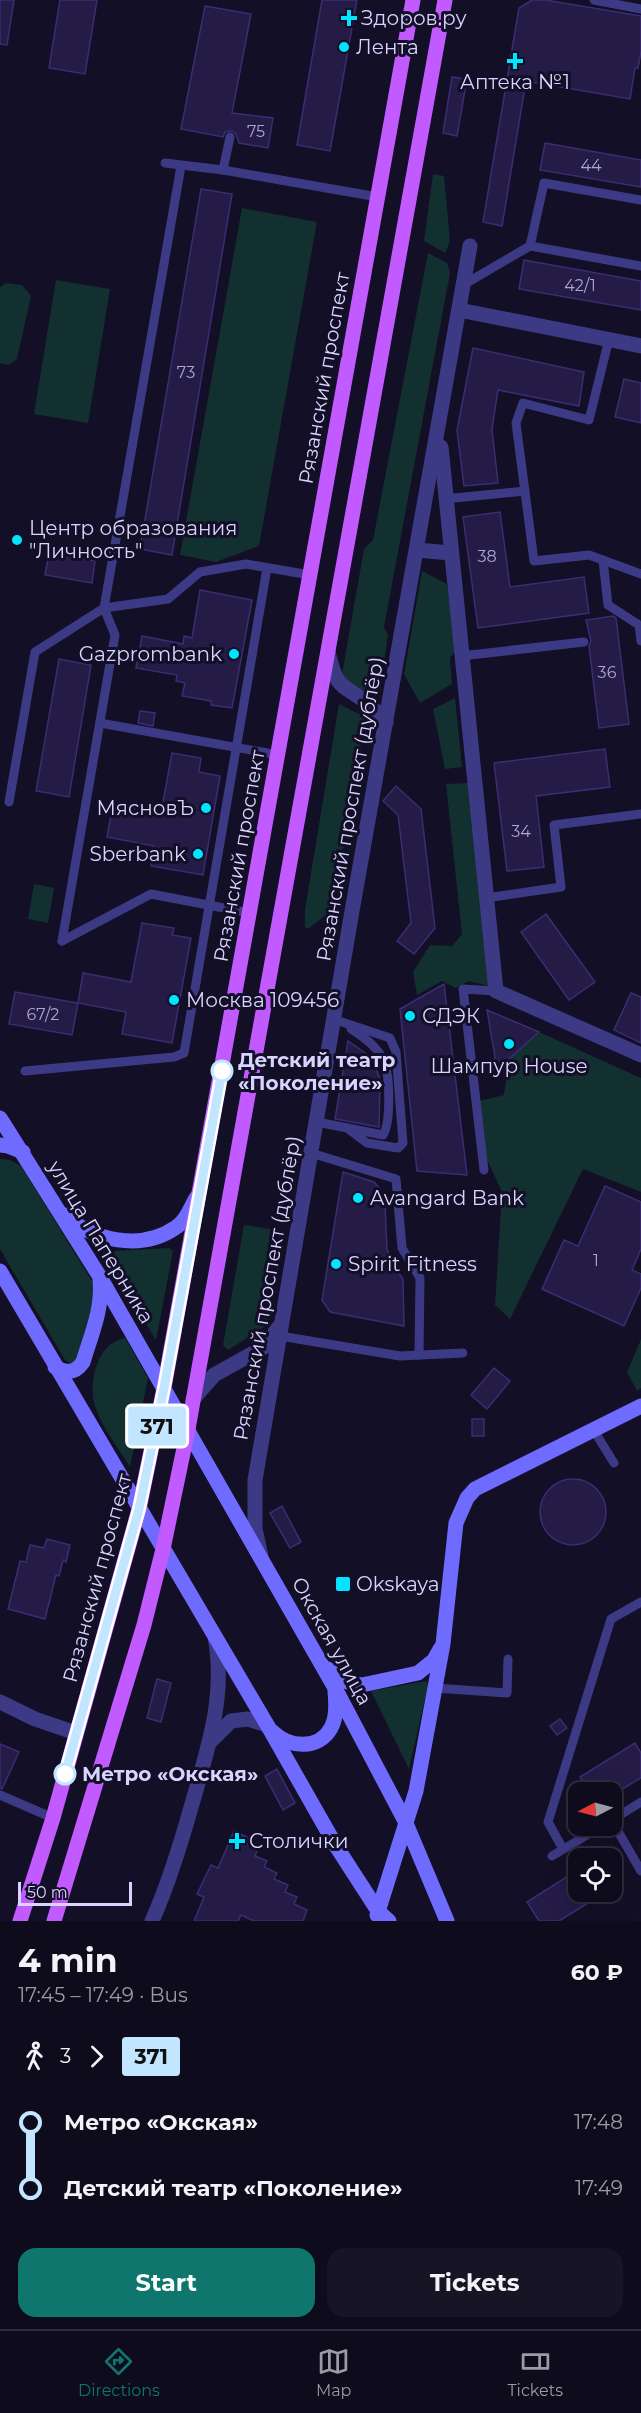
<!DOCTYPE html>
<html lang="en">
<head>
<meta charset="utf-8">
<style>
	:root { --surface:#0e0b1c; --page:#171425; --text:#f1f3f6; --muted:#9b9ba3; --line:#2e2b3b; --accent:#0f766e }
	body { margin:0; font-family:Montserrat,sans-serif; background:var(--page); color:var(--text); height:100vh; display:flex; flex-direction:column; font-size:22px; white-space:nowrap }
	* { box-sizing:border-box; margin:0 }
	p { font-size:20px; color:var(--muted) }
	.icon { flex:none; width:33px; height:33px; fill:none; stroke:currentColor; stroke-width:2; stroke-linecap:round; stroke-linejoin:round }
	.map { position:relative; height:1921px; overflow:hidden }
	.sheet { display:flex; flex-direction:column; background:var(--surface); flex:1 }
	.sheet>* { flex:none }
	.badge { padding:0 12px; border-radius:4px; font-size:21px; line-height:39px }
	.needle { width:39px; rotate:264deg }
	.fabs { position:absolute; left:568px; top:1782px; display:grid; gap:12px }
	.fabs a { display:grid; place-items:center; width:54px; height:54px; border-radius:12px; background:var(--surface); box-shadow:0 6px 24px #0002,0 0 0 2px var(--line); font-size:30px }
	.scale { position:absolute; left:18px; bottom:15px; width:114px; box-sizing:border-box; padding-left:6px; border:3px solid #d9d4ff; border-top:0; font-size:16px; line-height:21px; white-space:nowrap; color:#d9d4ff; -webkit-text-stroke:4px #130f26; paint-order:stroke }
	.map>.badge { position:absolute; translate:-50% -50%; box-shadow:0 0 0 3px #fff }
	.legs { display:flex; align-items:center; gap:9px; height:66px; padding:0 18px; font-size:20px }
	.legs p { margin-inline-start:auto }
	.head { display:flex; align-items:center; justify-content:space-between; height:102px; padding:0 18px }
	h1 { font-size:33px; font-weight:700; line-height:45px }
	.button { display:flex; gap:12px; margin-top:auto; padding:12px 18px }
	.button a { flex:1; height:69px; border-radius:18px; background:var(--accent); color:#fff; font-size:24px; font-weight:700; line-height:69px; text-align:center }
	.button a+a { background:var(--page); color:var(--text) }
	ul { padding:0 18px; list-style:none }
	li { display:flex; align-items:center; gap:21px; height:66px; font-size:22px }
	li i { display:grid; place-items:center; width:9px; height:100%; margin:0 8px; background:currentColor }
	li i::after { content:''; width:15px; height:15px; margin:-8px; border:4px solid; border-radius:50%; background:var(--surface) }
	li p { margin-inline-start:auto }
	li:first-child i { background:linear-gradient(#0000 50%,currentColor 0) }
	li:last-child i { background:linear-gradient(currentColor 50%,#0000 0) }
	.tabs { display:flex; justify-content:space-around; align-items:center; height:84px; border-top:2px solid var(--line); background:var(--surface); font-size:16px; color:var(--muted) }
	.tabs a { display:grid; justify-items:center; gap:3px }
	.tabs .selected { color:var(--accent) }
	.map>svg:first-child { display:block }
	.green { fill:#12302f }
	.building { fill:#241b47; stroke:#3b2d73; stroke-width:1.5 }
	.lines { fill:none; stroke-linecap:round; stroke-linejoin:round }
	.lane { stroke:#3d3a85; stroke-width:9 }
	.street { stroke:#3d3a85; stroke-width:15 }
	.secondary { stroke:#6f6bff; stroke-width:15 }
	.primary { stroke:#c25bff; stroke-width:15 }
	.line-1-casing { stroke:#fff; stroke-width:14 }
	.line-1 { stroke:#c2e6ff; stroke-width:9 }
	.poi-dot { fill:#00e5ff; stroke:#130f26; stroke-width:2 }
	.stop-1-dot { fill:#fff; stroke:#c2e6ff; stroke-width:3 }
	.labels { text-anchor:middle; stroke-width:6; stroke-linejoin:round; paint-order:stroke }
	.number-label { font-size:16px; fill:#aca6d1 }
	.poi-label { font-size:20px; fill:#d9d4ff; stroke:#130f26; text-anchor:start }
	.street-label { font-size:20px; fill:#d9d4ff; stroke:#130f26 }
	.stop-label { font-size:20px; font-weight:bold; fill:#d9d4ff; stroke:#130f26; text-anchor:start }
</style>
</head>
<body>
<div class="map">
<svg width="641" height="1921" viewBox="0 0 641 1921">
	<rect width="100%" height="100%" fill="#130f26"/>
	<g class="green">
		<path d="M433,174l11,2 6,65 -5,12 -21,-12z"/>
		<path d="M242,208l75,14 -58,324 -43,16 -36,-7z"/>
		<path d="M428,253l19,10 3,10 -66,354 4,8 -8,57c-13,4 -31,-6 -38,-18l22,-125 9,-9z"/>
		<path d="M56,280l54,9 -22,134 -54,-9z"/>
		<path d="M6,283l16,2 9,11 -14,63 -9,6 -8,-2v-76z"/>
		<path d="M422,571l25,13 10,65 -7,9 2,26 -32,19 -16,-29z"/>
		<path d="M455,698l7,69 -17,2 -12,-60z"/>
		<path d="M339,704l24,12 6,10 -2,12 -6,7 -29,165 -23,18h-4v-19z"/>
		<path d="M468,783l24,204 -23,-6 -13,7 -14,-7 -25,14 -4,-23 17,-27 22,1 10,-12 -16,-150z"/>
		<path d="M34,884l20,4 -6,35 -20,-4z"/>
		<path d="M539,1032l102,46v114l-58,-23 -73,150 -15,-14 7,-113 -18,-39 -5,-52 25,-6 5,-36z"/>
		<path d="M0,1159l10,1 11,6 74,120 -3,27 -14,47 -6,4 -7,-4 -65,-111z"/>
		<path d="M244,1225l27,4 -12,80 11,4 -4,13 -38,24 -5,-5z"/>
		<path d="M99,1247l14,4 56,-3 4,3 -17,89z"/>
		<path d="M125,1338l23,40 -18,89c-11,-18 -27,-38 -34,-58 -9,-24 0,-66 29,-71z"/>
		<path d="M641,1339v49l-4,3 -10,-19z"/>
		<path d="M426,1681l2,5 -19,83 -38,-78z"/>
	</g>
	<g class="building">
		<path d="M0,0h14l-7,45 -7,-1z"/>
		<path d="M60,0h37l-12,74 -36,-6z"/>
		<path d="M322,0h35l-27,151 -33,-6z"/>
		<path d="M532,0h13l96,16v36l-3,16h-3l-5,31 -104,-18 -24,145 -19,-4 36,-214z"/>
		<path d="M205,6l46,8 -19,99 41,5 -5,30 -29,-5 -3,-9 -4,-3 -7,1 -2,5 -42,-8z"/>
		<path d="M452,77l15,2 -10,57 -14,-3z"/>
		<path d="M545,143l96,17v27l-101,-17z"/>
		<path d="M201,189l31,5 -60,361 -32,-6z"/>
		<path d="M524,260l117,21v29l-122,-21z"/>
		<path d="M473,348l111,24 -5,34 -81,-16 -6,39 6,54 -34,3 -7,-56z"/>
		<path d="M624,379l17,4v40l-26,-6z"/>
		<path d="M500,512l10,75 74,-10 5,36 -111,15 -15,-111z"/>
		<path d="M49,553l46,8 -3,22 -47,-8z"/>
		<path d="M200,590l52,10 -20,108 -21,-3v-4l-29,-5 3,-13 -9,-2 1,-6 -41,-7 6,-32 41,8 1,-8 8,2z"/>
		<path d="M613,616l3,2 13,106 -30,4 -10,-82 2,-5 -5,-21z"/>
		<path d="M59,659l32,6 -22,132 -33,-6z"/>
		<path d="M140,711l15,2 -2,13 -15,-3z"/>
		<path d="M605,749l5,38 -74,9 8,71 -37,4 -13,-108z"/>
		<path d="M172,753l29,5 -2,14 21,4 -17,99 -52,-9 3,-20 -47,-9 6,-33 48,9z"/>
		<path d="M396,786l25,23 14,119 -21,26 -17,-13 14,-18 -13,-108 -15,-14z"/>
		<path d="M546,914l49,68 -26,18 -48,-68z"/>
		<path d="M142,923l32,5 -2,7 19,3 -19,105 -50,-9 4,-22 -48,-9 5,-30 48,9z"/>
		<path d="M444,984l23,191 -50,-4 -17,-162z"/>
		<path d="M15,992l63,11 -6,32 -63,-11z"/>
		<path d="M631,993l10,4v46l-27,-13z"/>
		<path d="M487,1010l52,22 -30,27 -3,14 -15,-5 4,-11z"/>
		<path d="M348,1041l23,16 9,22 -1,48 -44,-8z"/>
		<path d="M343,1172l31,10 6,7 5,15 2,45 7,18 9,12 1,47 -74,-14 -8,-12z"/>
		<path d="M605,1186l36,16v47l-9,21 9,4v14l-17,38 -82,-37 22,-49 14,6z"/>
		<path d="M494,1368l16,13 -23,28 -16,-14z"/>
		<rect x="472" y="1419" width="12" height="17"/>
		<circle cx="573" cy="1512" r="33"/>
		<path d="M282,1506l19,36 -11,6 -20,-35z"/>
		<path d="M47,1539l23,6 -4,17 -3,-2 -4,16 -3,-1 -11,44 -37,-10 12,-48 6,1 4,-17 14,3z"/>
		<path d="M157,1679l14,4 -10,39 -14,-4z"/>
		<path d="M560,1719l7,9 -10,7 -7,-9z"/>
		<path d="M635,1743l6,10v25l-24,14h-28l-9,-15z"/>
		<path d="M0,1744l19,8 -17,37 -2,-1z"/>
		<path d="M277,1769l18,34 -12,7 -18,-34z"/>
		<path d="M234,1831l15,7 -2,6 11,5 -3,7 12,5 -3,6 13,6 -3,6 14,6 -3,7 12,5 -3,7 13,6 -4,11h-49l-13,-6 -3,6h-44l10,-24 -7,-3 14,-29 7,3z"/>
		<path d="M579,1869v23h27l-47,29h-20l-12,-19z"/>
	</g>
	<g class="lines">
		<g class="lane">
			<path d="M594,0l47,9"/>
			<path d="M165,163l58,7 155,27"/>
			<path d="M223,170l7,-33"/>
			<path d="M530,246l14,-63 97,17"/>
			<path d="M463,285l67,-39 111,20"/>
			<path d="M609,339l-20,81 -66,-17 -7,20 18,138 55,-6 52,19"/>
			<path d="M444,499l81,-8"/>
			<path d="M603,560l5,45 31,20 2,16"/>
			<path d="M461,656l123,-14"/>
			<path d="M100,723l178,32"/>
			<path d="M9,802l26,-150 69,-44 64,-9 32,-27 46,-8 64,11"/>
			<path d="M486,898l75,-11 -7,-62 87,-11"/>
			<path d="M62,941l53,-306 -11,-27 77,-442"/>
			<path d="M62,941l89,-47 99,19"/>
			<path d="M342,1022l48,16 6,14 7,91 -5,5 -31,-5 -20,-15"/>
			<path d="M25,1071l149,-14 10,-4 83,-485"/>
			<path d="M317,1122l66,13c8,-12 7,-59 1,-73 -6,-15 -20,-25 -33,-33"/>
			<path d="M311,1153l85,26 6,69 18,30 -1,77"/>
			<path d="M484,1170l-21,-181 33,2"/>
			<path d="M280,1336l120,20 63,-3"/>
			<path d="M593,1429l21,34"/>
			<path d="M435,1688l72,5 1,-34"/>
			<path d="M0,1795l53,23"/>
			<path d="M612,1820l29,-18"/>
			<path d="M612,1821l29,50"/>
			<path d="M563,1849l-15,-27 63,-203 30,-17"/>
			<path d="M552,1856l50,-30"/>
		</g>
		<g class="street">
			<path d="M459,310l182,36"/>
			<path d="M441,447l55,544 145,64"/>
			<path d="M418,550l32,3"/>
			<path d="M328,652c9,37 11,30 38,50 8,6 14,14 20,21"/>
			<path d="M193,1399l21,-24 52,-29 12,-18"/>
			<path d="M261,1556l-6,-27v-49l97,-569 118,-665"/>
			<path d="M0,1702l35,17 41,14"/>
			<path d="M211,1741l20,-20 17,-2 19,6"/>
			<path d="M152,1921c17,-38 29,-78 40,-117 16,-56 34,-108 23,-167"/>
		</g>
		<g class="secondary">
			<path d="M0,1118l100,159 235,411 70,133 42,100"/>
			<path d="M0,1145l8,1 15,6"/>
			<path d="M65,1215c28,26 76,36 110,13 11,-7 15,-19 21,-30"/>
			<path d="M0,1271l269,457 67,118 42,65 11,10"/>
			<path d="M55,1367c11,6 20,7 28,-5 8,-27 20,-53 17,-82"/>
			<path d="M328,1669l15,12 19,4 56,-12 16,-13 6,-11"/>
			<path d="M273,1732c16,16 46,18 58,-4 6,-11 5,-25 4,-37"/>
			<path d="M377,1915l39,-124 27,-147 13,-121 11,-25 8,-9 166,-83"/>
		</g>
		<g class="primary">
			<path d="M20,1921l33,-103 86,-309 25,-121 249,-1388"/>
			<path d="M54,1921l90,-296 19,-76 25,-120 257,-1429"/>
		</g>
	</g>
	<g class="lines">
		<defs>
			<path id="line-1" d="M65,1774l74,-265 25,-121 58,-317"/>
		</defs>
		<use href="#line-1" class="line-1-casing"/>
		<use href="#line-1" class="line-1"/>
	</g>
	<g class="poi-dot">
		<path d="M346 9h6v6h6v6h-6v6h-6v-6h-6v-6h6z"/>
		<circle cx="344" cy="47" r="6"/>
		<path d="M512 52h6v6h6v6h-6v6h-6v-6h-6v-6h6z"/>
		<circle cx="17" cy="540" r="6"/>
		<circle cx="234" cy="654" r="6"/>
		<circle cx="206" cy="808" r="6"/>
		<circle cx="198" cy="854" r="6"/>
		<circle cx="174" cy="1000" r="6"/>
		<circle cx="410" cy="1016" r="6"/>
		<circle cx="509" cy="1044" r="6"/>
		<circle cx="358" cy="1198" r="6"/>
		<circle cx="336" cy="1264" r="6"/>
		<rect x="335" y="1576" width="16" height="16" rx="3"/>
		<path d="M234 1832h6v6h6v6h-6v6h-6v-6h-6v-6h6z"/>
	</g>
	<g class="stop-1-dot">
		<circle cx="222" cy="1071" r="10"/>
		<circle cx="65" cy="1774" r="10"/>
	</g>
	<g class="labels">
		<g class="number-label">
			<text x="256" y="137">75</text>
			<text x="591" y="171">44</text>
			<text x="580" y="291">42/1</text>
			<text x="186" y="378">73</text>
			<text x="487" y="562">38</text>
			<text x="607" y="678">36</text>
			<text x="521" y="837">34</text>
			<text x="43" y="1020">67/2</text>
			<text x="596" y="1266">1</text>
		</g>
		<g class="poi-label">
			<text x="361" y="25">Здоров.ру</text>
			<text x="356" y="54">Лента</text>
			<text x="515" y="89" text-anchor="middle">Аптека №1</text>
			<text x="29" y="535">Центр образования<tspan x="29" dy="23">"Личность"</tspan></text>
			<text x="222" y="661" text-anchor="end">Gazprombank</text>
			<text x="194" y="815" text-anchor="end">МясновЪ</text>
			<text x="186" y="861" text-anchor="end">Sberbank</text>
			<text x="186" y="1007">Москва 109456</text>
			<text x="422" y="1023">СДЭК</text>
			<text x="509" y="1073" text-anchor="middle">Шампур House</text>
			<text x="370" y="1205">Avangard Bank</text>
			<text x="348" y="1271">Spirit Fitness</text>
			<text x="356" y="1591">Okskaya</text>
			<text x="249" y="1848">Столички</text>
		</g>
		<g class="street-label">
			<text transform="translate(324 378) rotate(-80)" y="7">Рязанский проспект</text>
			<text transform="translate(350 809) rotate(-80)" y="7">Рязанский проспект (дублёр)</text>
			<text transform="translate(239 856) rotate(-80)" y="7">Рязанский проспект</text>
			<text transform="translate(101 1242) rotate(59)" y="7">улица Паперника</text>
			<text transform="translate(267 1288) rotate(-80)" y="7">Рязанский проспект (дублёр)</text>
			<text transform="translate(97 1578) rotate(-75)" y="7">Рязанский проспект</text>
			<text transform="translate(332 1641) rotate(61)" y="7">Окская улица</text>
		</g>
		<g class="stop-label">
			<text x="238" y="1067">Детский театр<tspan x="238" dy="23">«Поколение»</tspan></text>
			<text x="82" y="1781">Метро «Окская»</text>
		</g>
	</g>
</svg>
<div class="fabs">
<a><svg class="needle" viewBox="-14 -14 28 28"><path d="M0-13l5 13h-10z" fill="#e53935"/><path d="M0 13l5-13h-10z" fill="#9b9ba3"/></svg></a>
<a><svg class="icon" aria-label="locate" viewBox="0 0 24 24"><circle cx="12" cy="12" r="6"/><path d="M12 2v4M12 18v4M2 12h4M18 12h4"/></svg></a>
</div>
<div class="scale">50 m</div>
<b class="badge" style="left:157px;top:1426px;background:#c2e6ff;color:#111">371</b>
</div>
<section class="sheet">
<div class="head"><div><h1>4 min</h1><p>17:45 – 17:49 · Bus</p></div><b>60 ₽</b></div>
<div class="legs"><svg class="icon" aria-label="walk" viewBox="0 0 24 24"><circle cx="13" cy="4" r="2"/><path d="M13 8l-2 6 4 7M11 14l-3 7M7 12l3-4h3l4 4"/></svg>3<svg class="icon" aria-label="forward" viewBox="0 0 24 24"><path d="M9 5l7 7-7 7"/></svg><b class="badge" style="background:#c2e6ff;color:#111">371</b></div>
<ul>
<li><i style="color:#c2e6ff"></i><b>Метро «Окская»</b><p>17:48</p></li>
<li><i style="color:#c2e6ff"></i><b>Детский театр «Поколение»</b><p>17:49</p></li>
</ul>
<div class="button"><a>Start</a><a>Tickets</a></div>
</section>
<nav class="tabs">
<a class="selected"><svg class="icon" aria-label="directions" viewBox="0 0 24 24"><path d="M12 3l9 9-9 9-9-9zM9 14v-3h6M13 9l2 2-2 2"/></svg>Directions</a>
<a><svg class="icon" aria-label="map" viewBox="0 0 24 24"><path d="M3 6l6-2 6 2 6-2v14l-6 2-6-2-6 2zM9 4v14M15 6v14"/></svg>Map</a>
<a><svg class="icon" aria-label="tickets" viewBox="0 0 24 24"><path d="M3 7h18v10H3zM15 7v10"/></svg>Tickets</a>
</nav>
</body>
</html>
